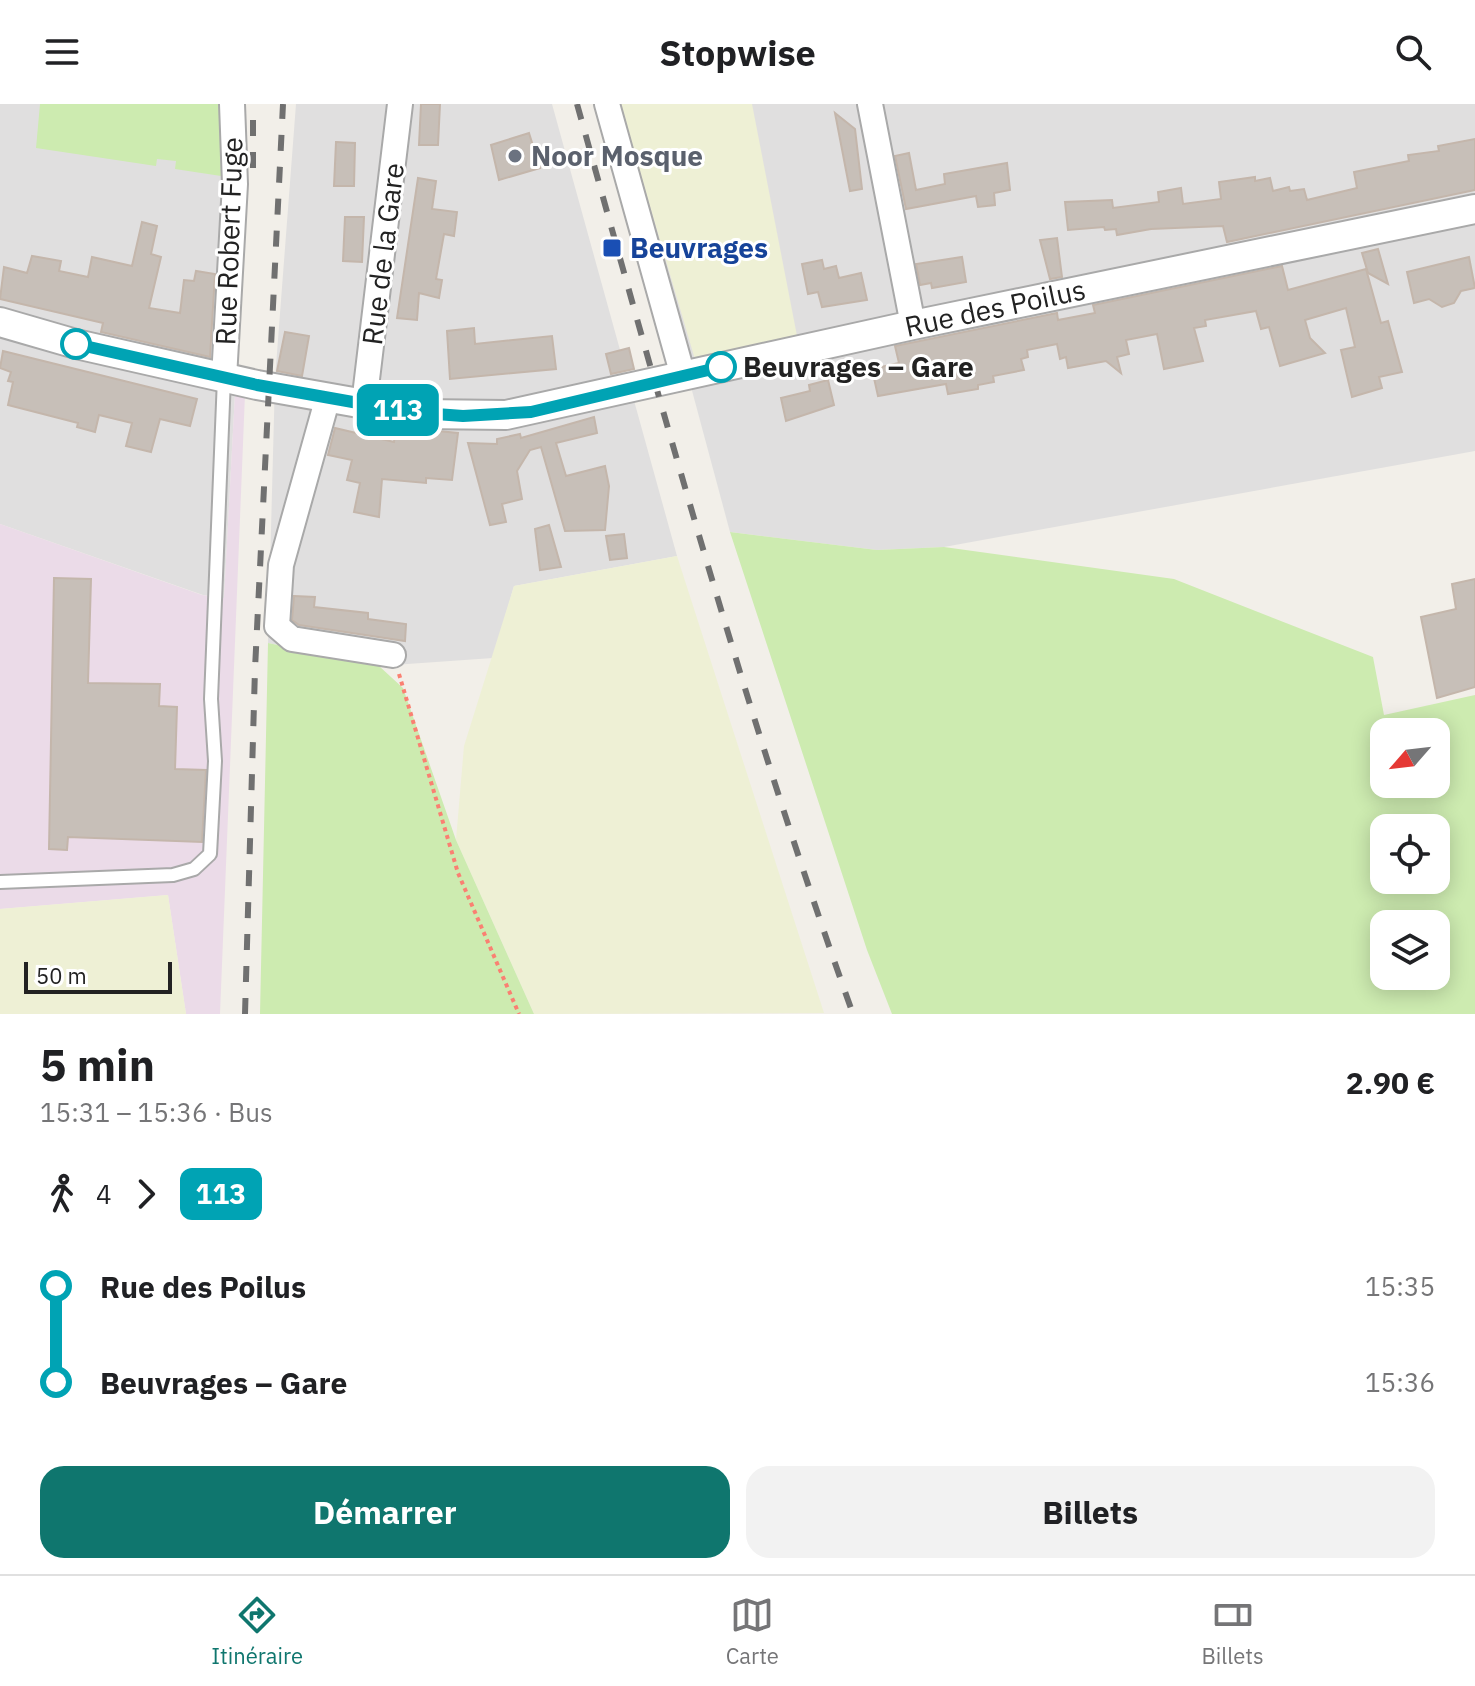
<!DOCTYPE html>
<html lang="fr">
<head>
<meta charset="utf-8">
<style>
	:root { --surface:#fff; --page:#f2f2f2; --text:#202124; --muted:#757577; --line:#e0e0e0; --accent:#0f766e }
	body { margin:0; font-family:"IBM Plex Sans",sans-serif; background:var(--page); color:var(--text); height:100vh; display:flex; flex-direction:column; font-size:30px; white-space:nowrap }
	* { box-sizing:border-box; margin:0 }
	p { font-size:26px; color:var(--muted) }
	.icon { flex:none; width:44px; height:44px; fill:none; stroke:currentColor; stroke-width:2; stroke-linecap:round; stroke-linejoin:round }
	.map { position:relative; height:910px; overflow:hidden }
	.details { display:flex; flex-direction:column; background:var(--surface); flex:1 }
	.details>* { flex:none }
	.badge { padding:0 16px; border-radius:12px; font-size:28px; line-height:52px }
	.needle { width:52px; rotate:242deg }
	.buttons { position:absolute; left:1370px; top:614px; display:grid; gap:16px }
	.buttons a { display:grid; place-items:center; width:80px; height:80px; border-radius:16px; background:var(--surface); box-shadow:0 4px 20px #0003; font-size:40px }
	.scale { position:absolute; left:24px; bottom:20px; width:148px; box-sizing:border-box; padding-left:8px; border:4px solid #222; border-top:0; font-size:22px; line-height:28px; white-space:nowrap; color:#222; -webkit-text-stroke:6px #fff; paint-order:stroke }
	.map>.badge { position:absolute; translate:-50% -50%; box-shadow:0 0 0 4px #fff }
	.legs { display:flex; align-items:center; gap:12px; height:88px; padding:0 40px; font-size:26px }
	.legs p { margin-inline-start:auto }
	.headline { display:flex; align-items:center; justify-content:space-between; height:136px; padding:0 40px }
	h1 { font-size:44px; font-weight:700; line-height:60px }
	.cta { display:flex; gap:16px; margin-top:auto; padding:16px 40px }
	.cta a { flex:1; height:92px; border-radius:24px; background:var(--accent); color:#fff; font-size:32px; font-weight:700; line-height:92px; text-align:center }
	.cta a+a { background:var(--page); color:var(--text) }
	ul { padding:0 40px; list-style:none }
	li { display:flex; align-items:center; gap:28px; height:96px; font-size:30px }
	li i { display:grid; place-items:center; width:12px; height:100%; margin:0 10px; background:currentColor }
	li i::after { content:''; width:20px; height:20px; margin:-10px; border:6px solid; border-radius:50%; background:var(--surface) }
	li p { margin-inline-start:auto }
	li:first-child i { background:linear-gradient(#0000 50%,currentColor 0) }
	li:last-child i { background:linear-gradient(currentColor 50%,#0000 0) }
	header { display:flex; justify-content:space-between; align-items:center; height:104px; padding:0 40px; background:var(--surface); font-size:36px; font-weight:700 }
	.tab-bar { display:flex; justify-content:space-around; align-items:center; height:112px; border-top:2px solid var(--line); background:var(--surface); font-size:22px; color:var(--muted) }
	.tab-bar a { display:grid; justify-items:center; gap:4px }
	.tab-bar .current { color:var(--accent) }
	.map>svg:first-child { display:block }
	.residential { fill:#e0dfdf }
	.industrial { fill:#ebdbe8 }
	.farmland { fill:#eef0d5 }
	.grass { fill:#cdebb0; fill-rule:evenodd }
	.building { fill:#c7bfb8; stroke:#c4b6ab; stroke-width:2 }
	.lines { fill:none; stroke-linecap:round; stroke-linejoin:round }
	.service-casing { stroke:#a9a9a9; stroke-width:16 }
	.minor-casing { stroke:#a9a9a9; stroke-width:28 }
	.tertiary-casing { stroke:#a9a9a9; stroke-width:32 }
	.path { stroke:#fa8072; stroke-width:4; stroke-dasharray:4 4; stroke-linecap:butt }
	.service { stroke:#fff; stroke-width:12 }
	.minor { stroke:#fff; stroke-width:24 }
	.tertiary { stroke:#fff; stroke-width:28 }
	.rail { stroke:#707070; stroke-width:6; stroke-dasharray:16 16; stroke-linecap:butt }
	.line-1-casing { stroke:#fff; stroke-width:18 }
	.line-1 { stroke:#00a3b4; stroke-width:12 }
	.worship-dot { fill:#6b7280; stroke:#fff; stroke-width:3 }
	.transit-dot { fill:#1a4fb4; stroke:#fff; stroke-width:3 }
	.stop-1-dot { fill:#fff; stroke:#00a3b4; stroke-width:4 }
	.labels { text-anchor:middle; stroke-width:6; stroke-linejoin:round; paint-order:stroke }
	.worship-label { font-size:28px; font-weight:bold; fill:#5b616d; stroke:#fff; text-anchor:start }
	.street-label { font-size:28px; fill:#222; stroke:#fff }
	.transit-label { font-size:28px; font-weight:bold; fill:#164399; stroke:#fff; text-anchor:start }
	.stop-label { font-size:28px; font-weight:bold; fill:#222; stroke:#fff; text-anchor:start }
</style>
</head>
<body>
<header><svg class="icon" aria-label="menu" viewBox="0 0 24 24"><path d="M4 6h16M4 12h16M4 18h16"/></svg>Stopwise<svg class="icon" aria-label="search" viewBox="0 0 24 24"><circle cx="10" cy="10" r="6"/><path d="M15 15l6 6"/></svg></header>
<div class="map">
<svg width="1475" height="910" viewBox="0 0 1475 910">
	<rect width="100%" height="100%" fill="#f2efe9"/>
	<g class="residential">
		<path d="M0,0h241l-6,289 -11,205 -21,-3 -203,-71z"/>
		<path d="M296,0h256l125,452 -163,30 -21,72 -114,8 -111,-23 7,-264z"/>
		<path d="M615,0h860v347l-531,96 -67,3 -147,-18z"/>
	</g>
	<path class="industrial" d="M235,289l10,1 -25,620h-34l-18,-119 -168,14v-385l202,71 22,3z"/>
	<g class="farmland">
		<path d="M620,0h132l46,237 -102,22z"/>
		<path d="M677,452l147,457 -290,1 -78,-174 8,-94 50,-160z"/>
		<path d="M168,791l18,119h-186v-105z"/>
	</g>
	<g class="grass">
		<path d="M40,0h179l2,72 -46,-7 1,-8 -19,-2 -1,7 -120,-18z"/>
		<path d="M730,428l147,18 67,-3 230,32 199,78 11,58 91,-20v319h-583l-25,-64zM1436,628v52h-52v-52zM1436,724v52h-52v-52zM1436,820v52h-52v-52z"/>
		<path d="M268,539l111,23 24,22 53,152 78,174h-274z"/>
	</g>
	<g class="building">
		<path d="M421,0h19l-2,41h-19z"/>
		<path d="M835,9l20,16 7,60 -12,2z"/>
		<path d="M529,29l11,35 -41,12 -8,-35z"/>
		<path d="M1475,35v51l-248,52 -4,-16 -72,3 -34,6 -1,-6 -11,1 -1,-3 -36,3 -3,-28 47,-2 1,8 46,-6 -1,-10 23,-4 2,16 38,-5 -2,-17 36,-5v4l15,-3 3,13 16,-4 1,4 14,-2 3,11 50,-12 -3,-16 55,-11 -1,-6 31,-4 -1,-5z"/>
		<path d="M336,38l19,1 -1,43h-20z"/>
		<path d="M909,49l7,37 29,-6 -1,-10 63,-11 3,27 -16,3 1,12 -17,2 -2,-11 -70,13 -11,-53z"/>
		<path d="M418,74l18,3 -4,28 25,3 -3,24 -10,-2 -8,45 6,1 -3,18 -20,-5 -2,27 -20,-2z"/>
		<path d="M345,113h19l-2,45 -19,-1z"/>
		<path d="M142,118l15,4 -6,28 10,3 -12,51 31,5 4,-33 10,1 2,-10 19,3 -5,83 -109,-25 2,-9 -103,-24 4,-32 23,6 5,-17 29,5 -2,10 29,6 4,-20 40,9z"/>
		<path d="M1057,134l5,39 -12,2 -10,-39z"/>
		<path d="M1378,145l10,35 -20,-11 -6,-20z"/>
		<path d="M962,153l4,25 -34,6 -1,-5 -11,2 -4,-21z"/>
		<path d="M1469,153l6,31 -14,3 -7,12 -12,4 -13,-8 -15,4 -7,-31z"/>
		<path d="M822,156l2,9 12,-3 3,12 22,-5 6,27 -45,7 -4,-15 -10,2 -6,-30z"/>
		<path d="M1282,162l6,24 78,-21 15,54 7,-2 14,51 -23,5 3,11 -30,9 -11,-47 14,-3 -9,-39 -41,12 5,18 15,15 -45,13 -11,-39 -8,2 -5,-18 -51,9 1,6 -12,2 9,33 -39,8 -7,-35 -31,6 3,14 -12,3 4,16 -15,-12 -38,7 -2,-11 -6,2 -3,-15 -30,6 1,7 -7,2 3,11 -31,6 1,6 -16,3v4l-30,5 -2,-10 -68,12 -6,-27 27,-6 -4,-17 162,-33 1,7 37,-7 -2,-8z"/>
		<path d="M474,224l1,16 77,-8 4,33 -106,10 -3,-48z"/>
		<path d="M285,228l24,4 -7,40 -25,-5z"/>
		<path d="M629,244l5,21 -23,5 -5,-20z"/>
		<path d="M3,247l194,48 -7,27 -30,-7 -9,33 -25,-6 6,-23 -33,-8 -4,17 -18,-5 1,-4 -70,-18 5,-23 -5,-1 3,-9 -11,-4z"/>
		<path d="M828,276l6,25 -48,16 -5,-23 29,-7 -1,-6z"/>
		<path d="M594,313l3,16 -41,10 10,33 39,-10 4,20 -4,44 -40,1 -24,-84 -11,3 -13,21 5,28 -20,5 4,18 -16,3 -22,-82 29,1v-5l23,-5 1,4z"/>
		<path d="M396,323l62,6 -6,47 -26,-2v5l-44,-4 -3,38 -25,-5 6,-29 -13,-3 5,-20 -24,-5 7,-27 59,14z"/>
		<path d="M549,421l12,42 -21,3 -5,-41z"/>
		<path d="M624,430l3,24 -17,2 -4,-24z"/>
		<path d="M54,474l37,1 -3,104 72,1 -1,22 18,1 -2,62 31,1 -4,72 -134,-5 -1,13 -18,-1z"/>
		<path d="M1475,475v108l-38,11 -16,-81 35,-8 -4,-25z"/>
		<path d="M294,492l21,1 -1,10 54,6v6l38,5 -1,17 -106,-16 -7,-5z"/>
	</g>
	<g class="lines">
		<defs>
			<path id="service" d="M0,778l173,-7 21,-6 16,-15 5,-93 -4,-62 13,-321"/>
			<g id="minor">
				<path d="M607,0l76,272"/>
				<path d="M870,0l43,221"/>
				<path d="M224,274l11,-194 -3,-80"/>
				<path d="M328,293l-47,168 -4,61 15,13 101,16"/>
				<path d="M364,300l36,-300"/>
			</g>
			<path id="tertiary" d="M0,218l76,22 181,41 164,29 85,1 407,-90 562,-116"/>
		</defs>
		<use href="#service" class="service-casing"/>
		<use href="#minor" class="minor-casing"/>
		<use href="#tertiary" class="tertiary-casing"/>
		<path class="path" d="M399,570l59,199 61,141"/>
		<use href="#service" class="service"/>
		<use href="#minor" class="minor"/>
		<use href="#tertiary" class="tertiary"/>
		<g class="rail">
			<path d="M577,0c85,305 169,612 276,910"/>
			<path d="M253,64v-64"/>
			<path d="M245,910l10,-345 28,-565"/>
		</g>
	</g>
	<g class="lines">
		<defs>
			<path id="line-1" d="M76,240l181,41 152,27 54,4 68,-4 190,-45"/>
		</defs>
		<use href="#line-1" class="line-1-casing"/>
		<use href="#line-1" class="line-1"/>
	</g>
	<circle class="worship-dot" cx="515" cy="52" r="8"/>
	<rect class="transit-dot" x="602" y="134" width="20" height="20" rx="4"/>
	<g class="stop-1-dot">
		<circle cx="76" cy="240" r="14"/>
		<circle cx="721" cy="263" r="14"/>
	</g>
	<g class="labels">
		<g class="worship-label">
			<text x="531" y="62">Noor Mosque</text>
		</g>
		<g class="street-label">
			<text transform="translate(229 137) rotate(-88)" y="10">Rue Robert Fuge</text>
			<text transform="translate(383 150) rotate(-83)" y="10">Rue de la Gare</text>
			<text transform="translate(995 204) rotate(-12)" y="10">Rue des Poilus</text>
		</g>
		<g class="transit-label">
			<text x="630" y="154">Beuvrages</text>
		</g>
		<g class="stop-label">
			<text x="743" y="273">Beuvrages – Gare</text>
		</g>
	</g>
</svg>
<div class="buttons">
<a><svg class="needle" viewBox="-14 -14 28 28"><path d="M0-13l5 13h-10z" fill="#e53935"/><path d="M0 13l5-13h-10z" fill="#757577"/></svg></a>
<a><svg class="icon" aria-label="locate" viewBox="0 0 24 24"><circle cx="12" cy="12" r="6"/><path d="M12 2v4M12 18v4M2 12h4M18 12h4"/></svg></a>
<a><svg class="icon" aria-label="layers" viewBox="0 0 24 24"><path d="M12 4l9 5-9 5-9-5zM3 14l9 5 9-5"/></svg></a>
</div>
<div class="scale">50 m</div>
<b class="badge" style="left:398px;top:306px;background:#00a3b4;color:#fff">113</b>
</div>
<section class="details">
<div class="headline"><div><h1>5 min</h1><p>15:31 – 15:36 · Bus</p></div><b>2.90 €</b></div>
<div class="legs"><svg class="icon" aria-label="walk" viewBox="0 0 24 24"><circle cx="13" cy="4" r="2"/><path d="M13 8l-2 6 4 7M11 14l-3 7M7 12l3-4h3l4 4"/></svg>4<svg class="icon" aria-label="forward" viewBox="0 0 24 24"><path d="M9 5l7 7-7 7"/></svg><b class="badge" style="background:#00a3b4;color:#fff">113</b></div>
<ul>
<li><i style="color:#00a3b4"></i><b>Rue des Poilus</b><p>15:35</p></li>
<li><i style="color:#00a3b4"></i><b>Beuvrages – Gare</b><p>15:36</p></li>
</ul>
<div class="cta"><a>Démarrer</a><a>Billets</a></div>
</section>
<nav class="tab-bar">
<a class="current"><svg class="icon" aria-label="directions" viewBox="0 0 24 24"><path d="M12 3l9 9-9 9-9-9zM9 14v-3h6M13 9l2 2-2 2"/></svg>Itinéraire</a>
<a><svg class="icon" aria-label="map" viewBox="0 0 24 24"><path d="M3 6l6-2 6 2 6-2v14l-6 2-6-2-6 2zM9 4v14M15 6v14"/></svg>Carte</a>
<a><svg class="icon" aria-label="tickets" viewBox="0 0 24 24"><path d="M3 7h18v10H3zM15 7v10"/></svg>Billets</a>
</nav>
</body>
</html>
